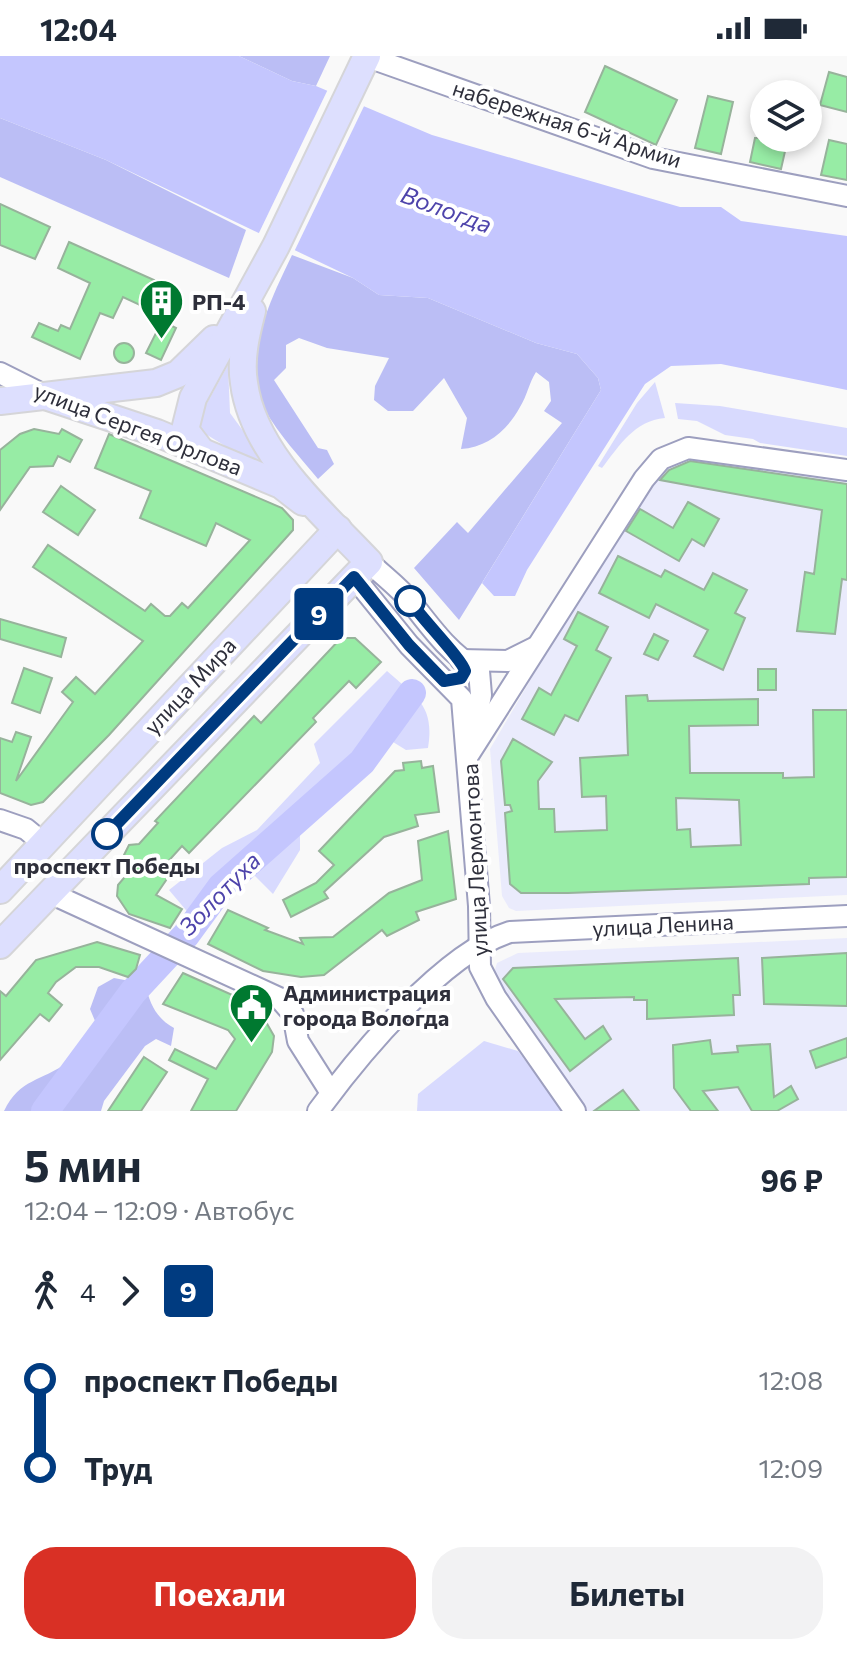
<!DOCTYPE html>
<html lang="ru">
<head>
<meta charset="utf-8">
<style>
	:root { --surface:#fff; --page:#f2f2f3; --text:#1f2937; --muted:#747a83; --accent:#d93025 }
	body { margin:0; font-family:Commissioner,sans-serif; background:var(--page); color:var(--text); height:100vh; display:flex; flex-direction:column; font-size:30px; white-space:nowrap }
	* { box-sizing:border-box; margin:0 }
	p { font-size:26px; color:var(--muted) }
	.icon { flex:none; width:44px; height:44px; fill:none; stroke:currentColor; stroke-width:2; stroke-linecap:round; stroke-linejoin:round }
	.map { position:relative; height:1055px; overflow:hidden }
	.details { display:flex; flex-direction:column; background:var(--surface); flex:1 }
	.details>* { flex:none }
	.badge { padding:0 16px; border-radius:6px; font-size:28px; line-height:52px }
	.fabs { position:absolute; left:750px; top:24px; display:grid; gap:16px }
	.fabs a { display:grid; place-items:center; width:72px; height:72px; border-radius:50%; background:var(--surface); box-shadow:0 4px 12px #0003; font-size:40px }
	.map>.badge { position:absolute; translate:-50% -50%; box-shadow:0 0 0 4px #fff }
	.legs { display:flex; align-items:center; gap:12px; height:88px; padding:0 24px; font-size:26px }
	.legs p { margin-inline-start:auto }
	.head { display:flex; align-items:center; justify-content:space-between; height:136px; padding:0 24px }
	h1 { font-size:44px; font-weight:700; line-height:60px }
	.primary-button { display:flex; gap:16px; margin-top:auto; padding:16px 24px }
	.primary-button a { flex:1; height:92px; border-radius:32px; background:var(--accent); color:#fff; font-size:32px; font-weight:700; line-height:92px; text-align:center }
	.primary-button a+a { background:var(--page); color:var(--text) }
	ul { padding:0 24px; list-style:none }
	li { display:flex; align-items:center; gap:28px; height:88px; font-size:30px }
	li i { display:grid; place-items:center; width:12px; height:100%; margin:0 10px; background:currentColor }
	li i::after { content:''; width:20px; height:20px; margin:-10px; border:6px solid; border-radius:50%; background:var(--surface) }
	li p { margin-inline-start:auto }
	li:first-child i { background:linear-gradient(#0000 50%,currentColor 0) }
	li:last-child i { background:linear-gradient(currentColor 50%,#0000 0) }
	.status { display:flex; justify-content:space-between; align-items:center; height:56px; padding:0 40px; background:var(--surface); direction:ltr }
	.status svg { height:22px; fill:currentColor }
	.map>svg:first-child { display:block }
	.built { fill:#eaebfc }
	.green { fill:#d8dafe }
	.forest { fill:#bbbef5 }
	.water { fill:#c4c6fe }
	.pier { fill:#f9f9f9 }
	.lines { fill:none; stroke-linecap:round; stroke-linejoin:round }
	.river { stroke:#c4c6fe; stroke-width:28 }
	.building { fill:#97eca5; stroke:#97b39b; stroke-width:2; fill-rule:evenodd }
	.minor-casing { stroke:#9d9fbf; stroke-width:24 }
	.major-casing { stroke:#d5d5d8; stroke-width:30 }
	.minor { stroke:#fff; stroke-width:20 }
	.major { stroke:#dddffe; stroke-width:26 }
	.line-1-casing { stroke:#fff; stroke-width:18 }
	.line-1 { stroke:#003b80; stroke-width:12 }
	.stop-1-dot { fill:#fff; stroke:#003b80; stroke-width:4 }
	.labels { text-anchor:middle; stroke-width:8; stroke-linejoin:round; paint-order:stroke }
	.street-label { font-size:22px; fill:#2e2f3b; stroke:#fff }
	.poi-label { font-size:22px; font-weight:bold; fill:#2e2f3b; stroke:#fff; text-anchor:start }
	.stop-label { font-size:22px; font-weight:bold; fill:#2e2f3b; stroke:#fff }
	.water-label { font-size:24px; font-style:italic; fill:#4e44ab; stroke:#fff }
</style>
</head>
<body>
<div class="status"><b>12:04</b><svg viewBox="0 0 49 12"><path d="M0 12V9h3v3zM5 12V6h3v6zM10 12V3h3v9zM15 12V0h3v12zM26 1h20v11H26zM47 4h2v5h-2z"/></svg></div>
<div class="map">
<svg width="847" height="1055" viewBox="0 0 847 1055">
	<rect width="100%" height="100%" fill="#f9f9f9"/>
	<g class="built">
		<path d="M677,397l170,20v422l-331,16 -7,-3 -7,-12 -12,-147 157,-269z"/>
		<path d="M847,882v173h-260l-85,-116 -9,-19 4,-13 21,-10z"/>
	</g>
	<g class="green">
		<path d="M228,309l2,48 33,45 5,14 -69,-42 -3,-7z"/>
		<path d="M655,326l10,36c-31,3 -45,27 -63,50l-4,-2 39,-63z"/>
		<path d="M675,347l45,3 127,22v28l-87,-13 -7,-4 -28,-4 -28,-14 -19,-2z"/>
		<path d="M387,615c29,26 48,34 41,77l-22,2 -13,-8 -93,90v18l-27,44 -24,-24 -29,15 -24,37 -27,-32 53,-42 35,-18 63,-67 -6,-19z"/>
		<path d="M484,985l34,10 46,60h-147l1,-17z"/>
	</g>
	<g class="forest">
		<path d="M239,0h91l-14,30 -24,-5z"/>
		<path d="M0,62l106,42 140,70 -17,48 -229,-101z"/>
		<path d="M292,199l61,23 26,17 49,3 108,45 41,11 21,24 3,12 -142,230 -45,-52 43,-46 11,11 94,-110 -18,-12 7,-10 -2,-19 -13,-10c-7,11 -9,24 -16,35 -13,24 -33,40 -59,42l6,-31 -23,-40 -31,33h-25l-14,-11 1,-14 14,-28 -62,-10 -28,-10 -13,7v23l-12,12 44,68 9,2 7,14 -16,15c-18,-22 -39,-44 -53,-69 -27,-46 7,-113 27,-155z"/>
		<path d="M114,922l31,6c5,20 11,34 29,44l-3,18 -15,-7 -11,7 -41,55 -3,10h-97c16,-33 37,-29 64,-49 12,-10 21,-21 30,-34l-8,-19 8,-22z"/>
	</g>
	<path class="water" d="M0,0h239l53,25 24,5 116,49 248,72h41l20,14 106,15v154l-126,-26 -50,2 -26,18 -118,186 -12,26h-21l-12,-13 119,-193 -3,-12 -21,-24 -41,-11 -108,-45 -49,-3 -26,-17 -247,-118 -106,-42z"/>
	<path class="pier" d="M329,31l37,15 -73,152 -36,-17z"/>
	<g class="lines">
		<path class="river" d="M45,1055l88,-119 53,-57 35,-48 141,-125 50,-69"/>
	</g>
	<g class="building">
		<path d="M605,10l72,34 -21,45 -71,-33z"/>
		<path d="M829,16l18,5v35l-27,-7z"/>
		<path d="M708,40l25,6 -12,52 -26,-6z"/>
		<path d="M755,82h33l-7,31 -31,-7z"/>
		<path d="M829,84l18,4v36l-26,-5z"/>
		<path d="M0,148l50,23 -15,32 -35,-14z"/>
		<path d="M69,186l85,38 -12,26 -19,-9 -10,21 -13,-5 -20,46 -48,-22 7,-14 19,8 3,-6 9,4 20,-46 -32,-15z"/>
		<path d="M162,265l14,7 -15,32 -15,-7z"/>
		<circle cx="124" cy="297" r="10"/>
		<path d="M34,373l25,5 3,-5 20,11 -12,22 -12,-6 -5,10 -23,1 -30,43v-60l20,-16z"/>
		<path d="M109,378l173,74 11,12v10l-184,205 -66,67 -12,3 -31,-12v-55l12,4 4,-10 15,5 -15,44 57,-79 -11,-10 14,-15 19,17 48,-53 -110,-74 15,-22 97,66 6,-7 14,12h5l12,-13 6,5 62,-68 -34,-17 -10,23 -66,-28 11,-27 -56,-23z"/>
		<path d="M690,405l157,23v96l-5,-1 -7,55 -38,-3 8,-59 9,2 8,-64 -162,-30 9,-10z"/>
		<path d="M61,430l34,24 -17,25 -35,-23z"/>
		<path d="M688,446l31,17 -15,27 -12,-7 -13,22 -53,-30 14,-22 33,19z"/>
		<path d="M618,500l43,21 4,-7 39,20 9,-17 34,17 -12,23 10,5 -22,52 -29,-14 14,-26 -52,-26 -7,14 -50,-25z"/>
		<path d="M578,556l30,15 -12,23 15,8 -33,63 -13,-6 -11,20 -32,-16 17,-31 12,7 26,-49 -13,-7z"/>
		<path d="M0,563l66,19 -5,19 -61,-18z"/>
		<path d="M654,578l14,7 -10,19 -14,-6z"/>
		<path d="M341,582h14l26,24 -25,26 -7,-7 -36,37 3,4 -127,131 -7,-7 -19,21 8,6 -15,22 26,14 -12,19 -41,-14 -12,-18 1,-11 6,-7 -2,-19 7,-14 10,-1 19,-21 -3,-2 99,-105 7,7z"/>
		<path d="M24,612l28,10 -12,35 -28,-10z"/>
		<rect x="758" y="613" width="18" height="21"/>
		<path d="M647,639l1,6 110,-2v26l-69,1 1,47h93v5l31,-1 -1,-67h34v167l-38,1v6l-241,9h-47l-11,-9 -5,-71 7,-2 -2,-6h-5l-4,-44 12,-22 39,23 -14,19 1,28h15l1,23 52,-2 -1,-34 -24,1 -2,-39 48,-3 -2,-59zM676,742l63,2 2,45 -50,2 -1,-18 -13,1z"/>
		<path d="M421,705l1,7 11,-2 6,46 -24,3 3,11 -34,11 -60,55 4,6 -37,19 -8,-17 33,-17 18,-18 -15,-14 76,-80 9,-1 -1,-7z"/>
		<path d="M448,775l8,68 -40,13 3,8 -32,16 -5,-6 -58,45 -23,2 -38,-6 -55,-27 20,-34 40,18 -3,2 38,14 -3,-6 33,-1 56,-44 33,-13 -4,-39z"/>
		<path d="M97,886l43,13 -4,14 -8,8 -29,-10h-23l-20,15 -8,11 14,12 -13,16 -9,-7 -40,46v-69l6,5 30,-36z"/>
		<path d="M847,897v53l-83,-2 -2,-46z"/>
		<path d="M738,902l2,37h-7l1,20 -87,4v-19h-13v-3l-79,2 30,40 18,-13 8,13 -41,32 -67,-92 10,-11z"/>
		<path d="M183,917l74,33 17,30 -2,16 -36,59h-45l17,-32 -39,-19 6,-11 41,20 19,-30 -7,-9 -65,-26z"/>
		<path d="M847,982v19l-31,11 -6,-17z"/>
		<path d="M710,984l2,14 26,-2 -1,-6 33,-2 4,53 17,-11 7,13 -21,12h-25l-14,-24 -35,4 15,20h-27l-17,-23 -1,-43z"/>
		<path d="M144,1001l23,15 -26,39h-33z"/>
		<path d="M623,1034l16,21h-45z"/>
	</g>
	<g class="lines">
		<defs>
			<g id="minor">
				<path d="M365,0l288,102 194,38"/>
				<path d="M0,317l48,24"/>
				<path d="M369,506c13,13 30,25 42,40 21,27 38,51 68,69l2,24 -7,35"/>
				<path d="M354,521l55,68 53,54 17,207 1,61 16,31 79,113"/>
				<path d="M461,604l47,1 26,-13"/>
				<path d="M469,698l175,-275 17,-20 27,-11 159,22"/>
				<path d="M0,764l26,9 17,14"/>
				<path d="M50,837l229,105 14,16 5,27 33,52"/>
				<path d="M318,1055c41,-56 125,-158 192,-179l337,-16"/>
			</g>
			<g id="major">
				<path d="M48,341l109,36 124,52 22,17"/>
				<path d="M0,345l156,-18 22,-9 36,-35"/>
				<path d="M201,395l-16,-21 8,-32 83,-152 91,-190"/>
				<path d="M0,834l338,-361"/>
				<path d="M0,889l369,-383c-46,-49 -116,-108 -125,-179 -4,-24 2,-49 8,-72"/>
			</g>
		</defs>
		<use href="#minor" class="minor-casing"/>
		<use href="#major" class="major-casing"/>
		<use href="#minor" class="minor"/>
		<use href="#major" class="major"/>
	</g>
	<g class="lines">
		<defs>
			<path id="line-1" d="M107,778l247,-257 55,68 35,36 17,-3 4,-7c-3,-12 -44,-53 -55,-70"/>
		</defs>
		<use href="#line-1" class="line-1-casing"/>
		<use href="#line-1" class="line-1"/>
	</g>
	<defs>
		<symbol id="building-pin" viewBox="-11 -11 22 30"><path d="M0 17L-7.5 6A9.5 9.5 0 1 1 7.5 6Z" fill="#007930" stroke="#fff"/><path d="M-4-6H4V6H1V3H-1V6H-4ZM-2.5-4.3h1.7v1.8h-1.7ZM.8-4.3h1.7v1.8H.8ZM-2.5-1h1.7V.8h-1.7ZM.8-1h1.7V.8H.8Z" fill="#fff"/></symbol>
		<symbol id="civic-pin" viewBox="-11 -11 22 30"><path d="M0 17L-7.5 6A9.5 9.5 0 1 1 7.5 6Z" fill="#007930" stroke="#fff"/><path d="M-.6-6.5H3V-4.5H.6V-3L4-1V1h2V6H-6V1h2V-1L-.6-3ZM-1.2 2.5V6h2.4V2.5Z" fill="#fff"/></symbol>
	</defs>
	<g fill-rule="evenodd">
		<use href="#building-pin" x="136" y="220" width="51" height="69"/>
		<use href="#civic-pin" x="226" y="924" width="51" height="69"/>
	</g>
	<g class="stop-1-dot">
		<circle cx="410" cy="545" r="14"/>
		<circle cx="107" cy="778" r="14"/>
	</g>
	<g class="labels">
		<g class="street-label">
			<text transform="translate(567 68) rotate(18)" y="8">набережная 6-й Армии</text>
			<text transform="translate(138 373) rotate(21)" y="8">улица Сергея Орлова</text>
			<text transform="translate(190 630) rotate(-47)" y="8">улица Мира</text>
			<text transform="translate(475 804) rotate(-93)" y="8">улица Лермонтова</text>
			<text transform="translate(663 869) rotate(-3)" y="8">улица Ленина</text>
		</g>
		<g class="poi-label">
			<text x="192" y="254">РП-4</text>
			<text x="283" y="945">Администрация<tspan x="283" dy="25">города Вологда</tspan></text>
		</g>
		<g class="stop-label">
			<text x="107" y="818">проспект Победы</text>
		</g>
		<g class="water-label">
			<text transform="translate(446 154) rotate(20)" y="8">Вологда</text>
			<text transform="translate(220 838) rotate(-46)" y="8">Золотуха</text>
		</g>
	</g>
</svg>
<div class="fabs">
<a><svg class="icon" aria-label="layers" viewBox="0 0 24 24"><path d="M12 4l9 5-9 5-9-5zM3 14l9 5 9-5"/></svg></a>
</div>
<b class="badge" style="left:319px;top:558px;background:#003b80;color:#fff">9</b>
</div>
<section class="details">
<div class="head"><div><h1>5 мин</h1><p>12:04 – 12:09 · Автобус</p></div><b>96 ₽</b></div>
<div class="legs"><svg class="icon" aria-label="walk" viewBox="0 0 24 24"><circle cx="13" cy="4" r="2"/><path d="M13 8l-2 6 4 7M11 14l-3 7M7 12l3-4h3l4 4"/></svg>4<svg class="icon" aria-label="forward" viewBox="0 0 24 24"><path d="M9 5l7 7-7 7"/></svg><b class="badge" style="background:#003b80;color:#fff">9</b></div>
<ul>
<li><i style="color:#003b80"></i><b>проспект Победы</b><p>12:08</p></li>
<li><i style="color:#003b80"></i><b>Труд</b><p>12:09</p></li>
</ul>
<div class="primary-button"><a>Поехали</a><a>Билеты</a></div>
</section>
</body>
</html>
